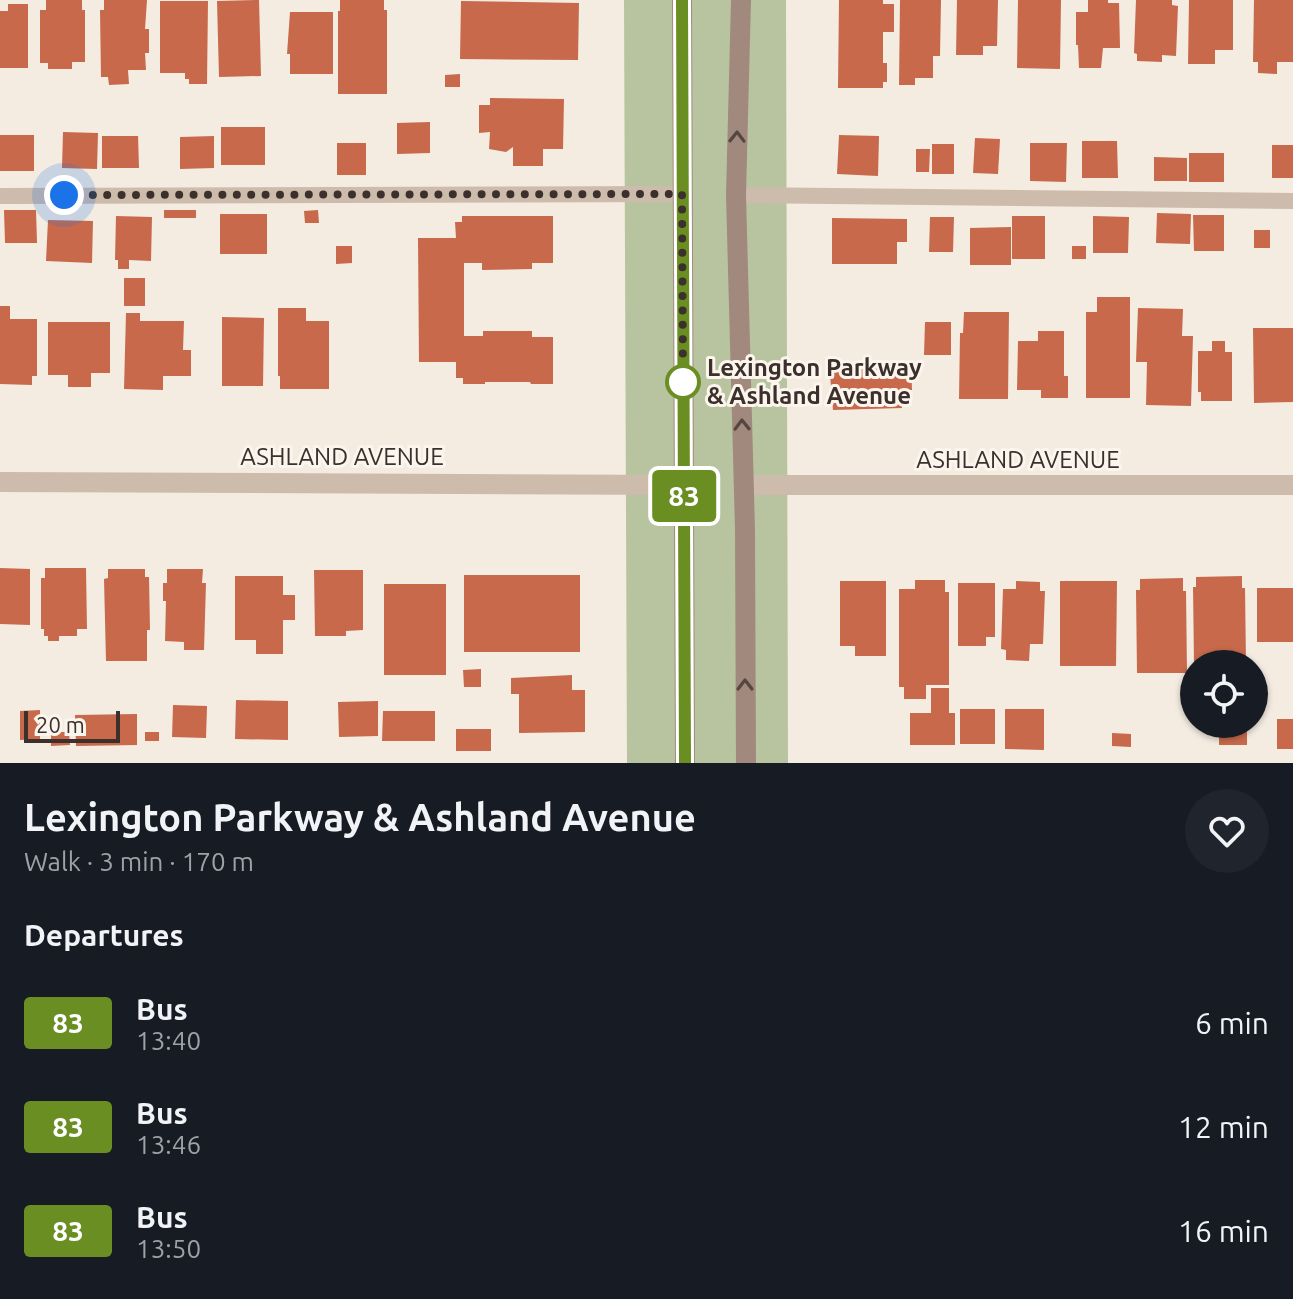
<!DOCTYPE html>
<html lang="en">
<head>
<meta charset="utf-8">
<style>
	:root { --surface:#171b24; --page:#20242c; --text:#f1f3f6; --muted:#9ea1a6 }
	body { margin:0; font-family:Ubuntu,sans-serif; background:var(--page); color:var(--text); height:100vh; display:flex; flex-direction:column; font-size:30px; white-space:nowrap }
	* { box-sizing:border-box; margin:0 }
	p { font-size:26px; color:var(--muted) }
	.icon { flex:none; width:44px; height:44px; fill:none; stroke:currentColor; stroke-width:2; stroke-linecap:round; stroke-linejoin:round }
	.map { position:relative; height:763px; overflow:hidden }
	.drawer { display:flex; flex-direction:column; background:var(--surface); flex:1 }
	.drawer>* { flex:none }
	.badge { padding:0 16px; border-radius:6px; font-size:28px; line-height:52px }
	.controls { position:absolute; left:1180px; top:650px; display:grid; gap:16px }
	.controls a { display:grid; place-items:center; width:88px; height:88px; border-radius:50%; background:var(--surface); box-shadow:0 2px 6px #0004; font-size:40px }
	.scale { position:absolute; left:24px; bottom:20px; width:96px; box-sizing:border-box; padding-left:8px; border:4px solid #3b302b; border-top:0; font-size:22px; line-height:28px; white-space:nowrap; color:#3b302b; -webkit-text-stroke:6px #fbf5ee; paint-order:stroke }
	.you { position:absolute; width:40px; height:40px; margin:-20px; border:6px solid #fff; border-radius:50%; background:#1a73e8; box-shadow:0 0 0 12px #1a73e833 }
	.map>.badge { position:absolute; translate:-50% -50%; box-shadow:0 0 0 4px #fff }
	h2 { padding:0 24px; font-size:30px; line-height:72px }
	.round { display:grid; place-items:center; flex:none; width:84px; height:84px; border-radius:42px; background:var(--page) }
	.summary { display:flex; align-items:center; justify-content:space-between; height:136px; padding:0 24px }
	h1 { font-size:38px; font-weight:700; line-height:60px }
	ul { padding:0; list-style:none }
	li { display:flex; align-items:center; gap:24px; height:104px; padding:0 24px }
	li div { flex:1 }
	li b { display:block; font-size:30px }
	li em { font-style:normal }
	li .badge { min-width:88px; font-weight:700; text-align:center }
	.map>svg:first-child { display:block }
	.park { fill:#b8c4a0 }
	.building { fill:#c8694b }
	.lines { fill:none; stroke-linecap:round; stroke-linejoin:round }
	.service { stroke:#cdbbac; stroke-width:16 }
	.minor { stroke:#cdbbac; stroke-width:20 }
	.secondary { stroke:#a18a7d; stroke-width:20 }
	.oneway { stroke:#544640 }
	.line-casing { stroke:#fff; stroke-width:18 }
	.line { stroke:#6b8e23; stroke-width:12 }
	.walk { stroke:#3b302b; stroke-width:8; stroke-dasharray:0 14.4 }
	.stop-dot { fill:#fff; stroke:#6b8e23; stroke-width:4 }
	.labels { text-anchor:middle; stroke-width:6; stroke-linejoin:round; paint-order:stroke }
	.stop-label { font-size:24px; font-weight:bold; fill:#3b302b; stroke:#fbf5ee; text-anchor:start }
	.street-label { font-size:24px; fill:#3b302b; stroke:#fbf5ee }
</style>
</head>
<body>
<div class="map">
<svg width="1293" height="763" viewBox="0 0 1293 763">
	<rect width="100%" height="100%" fill="#f4ebe1"/>
	<path class="park" d="M624,0h162l2,763h-161z"/>
	<g class="building">
		<path d="M46,0h36v10h3v52h-13v7h-24v-6h-8v-53h6z"/>
		<path d="M104,0h43l-2,29h4v24h-4l1,17h-18l1,14 -20,1 -1,-8h-7l-1,-67h4z"/>
		<path d="M259,0l2,76 -42,1 -2,-76z"/>
		<path d="M340,0h44v10h3v84h-49v-83h2z"/>
		<path d="M839,0h44v4h11v28h-11v31h4v19h-4v6h-45z"/>
		<path d="M900,0h41l-1,56h-7v22h-18v7h-16z"/>
		<path d="M957,0h41l-1,46h-14v9h-27z"/>
		<path d="M1018,0h43l-1,69 -43,-1z"/>
		<path d="M1088,0h20v3h11l1,45h-17l-2,20h-22l-1,-23h-2v-33h12z"/>
		<path d="M1136,0h36v5l6,1 -2,50 -14,-1v7l-25,-1v-7l-3,-1z"/>
		<path d="M1189,0h44v50h-18v14h-27z"/>
		<path d="M1254,0h39v62h-16v12l-19,-1v-11h-5z"/>
		<path d="M160,1h48l-1,83h-18v-5h-4v-6h-25z"/>
		<path d="M461,1l118,2 -1,57 -118,-1z"/>
		<path d="M8,4h20v64h-28v-57h8z"/>
		<path d="M290,12h43v62h-43v-20h-3z"/>
		<path d="M460,74v13h-15v-12z"/>
		<path d="M490,98l74,1 -1,50h-20v17h-30v-19l-7,5 -17,-3 1,-17 -11,1v-28h11z"/>
		<path d="M430,122v31l-33,1v-31z"/>
		<rect x="221" y="127" width="44" height="38"/>
		<path d="M63,132l35,1 -1,36 -35,-1z"/>
		<rect x="0" y="135" width="34" height="36"/>
		<path d="M839,135l40,1 -1,40 -41,-2z"/>
		<path d="M102,136h36l1,32h-37z"/>
		<path d="M214,136v32l-34,1v-32z"/>
		<path d="M975,138l25,1 -2,35 -25,-1z"/>
		<path d="M1082,141h35l1,37h-36z"/>
		<rect x="337" y="143" width="29" height="32"/>
		<path d="M1030,143h37l-1,39 -36,-1z"/>
		<rect x="932" y="144" width="22" height="30"/>
		<rect x="1272" y="145" width="21" height="33"/>
		<path d="M916,149h14l-1,23h-13z"/>
		<rect x="1189" y="153" width="35" height="29"/>
		<path d="M1154,157l33,1v23h-33z"/>
		<path d="M4,210h32l1,33h-32z"/>
		<rect x="164" y="210" width="32" height="8"/>
		<path d="M318,210l1,13h-14l-1,-12z"/>
		<path d="M1157,213l34,1 -1,30 -34,-1z"/>
		<rect x="220" y="214" width="47" height="40"/>
		<path d="M1193,215h31v36h-30z"/>
		<path d="M116,216l36,1 -1,44 -22,-1v9h-11v-9h-3z"/>
		<path d="M462,216h91v47h-21v6l-50,1v-7h-18v73h19v-5h49v6h21v47h-22l-1,-2h-45v2h-22v-6h-7v-16h-37l-1,-124h38l-1,-16h7z"/>
		<rect x="1012" y="216" width="33" height="43"/>
		<path d="M1093,216l36,1 -1,36h-35z"/>
		<path d="M930,217h24l-1,35h-24z"/>
		<path d="M832,218l75,1v23h-10v22h-65z"/>
		<path d="M48,220l45,1 -1,42 -46,-2z"/>
		<path d="M1011,227v38h-41v-37z"/>
		<rect x="1254" y="230" width="16" height="18"/>
		<path d="M336,246h16v17l-16,1z"/>
		<rect x="1072" y="246" width="14" height="13"/>
		<rect x="124" y="278" width="21" height="28"/>
		<path d="M1097,297h33v101h-44v-86h11z"/>
		<path d="M0,306h10v13h27v57h-5v9l-32,-1z"/>
		<path d="M278,308h28v13h23v68h-49v-13h-2z"/>
		<path d="M1138,308l45,1 -1,27h11l-2,70 -45,-1 1,-43h-11z"/>
		<path d="M964,312h45l-1,87h-49l1,-66h3z"/>
		<path d="M126,313h14v8h44l-1,29h8v26h-28v14l-39,-1z"/>
		<path d="M222,317l42,1 -1,68h-41z"/>
		<path d="M48,322h62v51h-19v14h-23v-12h-20z"/>
		<path d="M925,322h26v33h-27z"/>
		<path d="M1253,328h40v74l-39,1z"/>
		<path d="M1038,331h26v45h4v22h-27v-8h-24l1,-49h20z"/>
		<path d="M1212,341h13v11h7v49h-31v-9h-3v-41h14z"/>
		<path d="M911,362l1,28h-10v18l-69,2 -3,-35h3v-12z"/>
		<path d="M0,568l30,1v56l-30,-1z"/>
		<path d="M45,568h41l1,61h-10v7h-18v5h-11v-5h-4v-7h-3v-51h4z"/>
		<path d="M108,569h37v8h4l1,53h-3v31h-41l-2,-82 4,-1z"/>
		<path d="M167,569h36l-1,14h4l-2,67h-20v-8l-19,-1 1,-40h-3v-18h4z"/>
		<path d="M314,570h49v60l-17,1v5h-31z"/>
		<rect x="464" y="575" width="116" height="77"/>
		<path d="M235,576h48v19h12v25h-12v34h-27v-14h-21z"/>
		<path d="M1242,576v12h3l1,76h-52l-1,-77h3v-10z"/>
		<path d="M1183,578v13h3l1,82h-50l-1,-83h4v-11z"/>
		<path d="M915,580h30v12h4v93h-23v14h-22v-12h-5v-98h16z"/>
		<path d="M840,581h46v75h-31v-10h-15z"/>
		<path d="M1016,581l24,1v9h5l-2,53h-13l-1,17 -23,-1v-10l-5,-1 2,-60h13z"/>
		<path d="M1060,581h57l-1,85h-56z"/>
		<path d="M958,583h37v54h-9v9h-28z"/>
		<rect x="384" y="584" width="62" height="91"/>
		<rect x="1257" y="588" width="36" height="54"/>
		<path d="M481,669v18h-17l-1,-17z"/>
		<path d="M572,675v15h13v42l-66,1v-39h-8v-16z"/>
		<path d="M931,688h18v25h6v32h-45v-32h21z"/>
		<path d="M236,700l52,1v39l-53,-1z"/>
		<path d="M378,701v35l-39,1 -1,-35z"/>
		<path d="M173,705l34,1 -1,32 -34,-1z"/>
		<rect x="960" y="709" width="35" height="35"/>
		<path d="M1005,709h39v41l-39,-1z"/>
		<path d="M40,710v29l-20,1v-29z"/>
		<path d="M383,711h52v30h-53z"/>
		<path d="M137,714v31l-61,1 -1,-31z"/>
		<rect x="1277" y="719" width="16" height="30"/>
		<rect x="1219" y="724" width="28" height="21"/>
		<rect x="456" y="729" width="35" height="22"/>
		<path d="M51,732h18l1,13 -19,1z"/>
		<rect x="145" y="732" width="14" height="9"/>
		<path d="M1112,733l19,1v13l-19,-1z"/>
	</g>
	<g class="lines">
		<g class="service">
			<path d="M736,195l557,6"/>
			<path d="M0,196l682,-2"/>
		</g>
		<g class="minor">
			<path d="M0,482l683,3"/>
			<path d="M743,485h550"/>
		</g>
		<g class="secondary">
			<path d="M682,0l3,763"/>
			<path d="M741,0l-5,195 9,335 1,233"/>
		</g>
	</g>
	<defs><path id="oneway-chevron" d="M-2-3.5L2.5 0L-2 3.5" fill="none" stroke-width="1.6" stroke-linecap="round" stroke-linejoin="round" transform="scale(2)"/></defs>
	<g class="oneway">
		<use href="#oneway-chevron" transform="translate(737 137) rotate(-89)"/>
		<use href="#oneway-chevron" transform="translate(742 425) rotate(-91)"/>
		<use href="#oneway-chevron" transform="translate(745 685) rotate(-90)"/>
	</g>
	<g class="lines">
		<defs>
			<path id="line" d="M682,0l3,763"/>
		</defs>
		<use href="#line" class="line-casing"/>
		<use href="#line" class="line"/>
		<path class="walk" d="M64,195l618,-1 1,188"/>
	</g>
	<circle class="stop-dot" cx="683" cy="382" r="16"/>
	<g class="labels">
		<g class="stop-label">
			<text x="707" y="376">Lexington Parkway<tspan x="707" dy="28">&amp; Ashland Avenue</tspan></text>
		</g>
		<g class="street-label">
			<text x="342" y="465">ASHLAND AVENUE</text>
			<text x="1018" y="468">ASHLAND AVENUE</text>
		</g>
	</g>
</svg>
<div class="controls">
<a><svg class="icon" aria-label="locate" viewBox="0 0 24 24"><circle cx="12" cy="12" r="6"/><path d="M12 2v4M12 18v4M2 12h4M18 12h4"/></svg></a>
</div>
<div class="scale">20 m</div>
<div class="you" style="left:64px;top:195px"></div>
<b class="badge" style="left:684px;top:496px;background:#6b8e23;color:#fff">83</b>
</div>
<section class="drawer">
<div class="summary"><div><h1>Lexington Parkway &amp; Ashland Avenue</h1><p>Walk · 3 min · 170 m</p></div><a class="round"><svg class="icon" aria-label="heart" viewBox="0 0 24 24"><path d="M12 20l-8-8c-3-5 5-10 8-4 3-6 11-1 8 4z"/></svg></a></div>
<h2>Departures</h2>
<ul>
<li><span class="badge" style="background:#6b8e23;color:#fff">83</span><div><b>Bus</b><p>13:40</p></div><em>6 min</em></li>
<li><span class="badge" style="background:#6b8e23;color:#fff">83</span><div><b>Bus</b><p>13:46</p></div><em>12 min</em></li>
<li><span class="badge" style="background:#6b8e23;color:#fff">83</span><div><b>Bus</b><p>13:50</p></div><em>16 min</em></li>
</ul>
</section>
</body>
</html>
